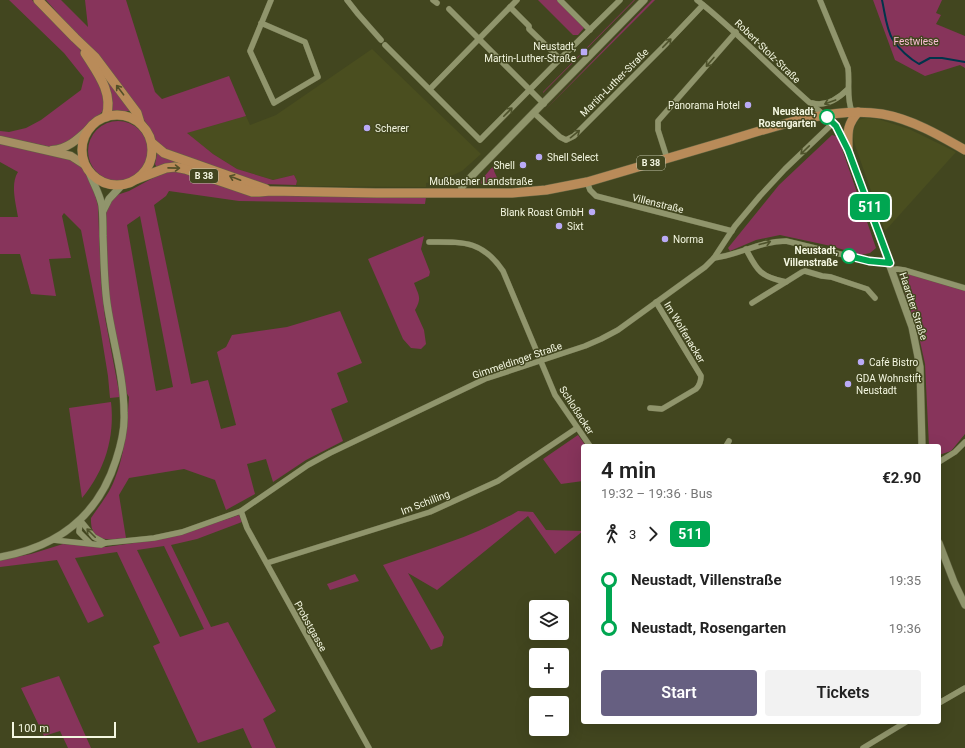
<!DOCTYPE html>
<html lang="en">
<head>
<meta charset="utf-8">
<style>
	:root { --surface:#fff; --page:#f2f2f2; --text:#222; --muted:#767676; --accent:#665f81 }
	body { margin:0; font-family:Roboto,sans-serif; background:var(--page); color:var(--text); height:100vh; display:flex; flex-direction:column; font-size:15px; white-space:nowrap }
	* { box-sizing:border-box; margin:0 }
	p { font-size:13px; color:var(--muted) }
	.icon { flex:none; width:22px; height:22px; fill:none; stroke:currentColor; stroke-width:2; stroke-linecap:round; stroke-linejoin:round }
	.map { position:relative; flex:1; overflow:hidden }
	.side { position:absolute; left:581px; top:444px; width:360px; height:280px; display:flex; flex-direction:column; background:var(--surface); border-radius:4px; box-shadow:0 4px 16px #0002 }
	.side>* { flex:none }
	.badge { padding:0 8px; border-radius:6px; font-size:14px; line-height:26px }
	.controls { position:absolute; left:529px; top:600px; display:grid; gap:8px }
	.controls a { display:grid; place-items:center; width:40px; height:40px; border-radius:4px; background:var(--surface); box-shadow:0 4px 16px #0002; font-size:20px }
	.scale { position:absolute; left:12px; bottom:10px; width:104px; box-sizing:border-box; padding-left:4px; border:2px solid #f4f7e1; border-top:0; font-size:11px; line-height:14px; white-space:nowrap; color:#f4f7e1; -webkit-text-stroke:3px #42461f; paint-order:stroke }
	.map>.badge { position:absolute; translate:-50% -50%; box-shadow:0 0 0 2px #fff }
	.legs { display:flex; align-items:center; gap:6px; height:44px; padding:0 20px; font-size:13px }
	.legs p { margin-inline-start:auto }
	.headline { display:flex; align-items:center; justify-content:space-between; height:68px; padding:0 20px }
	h1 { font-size:22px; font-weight:600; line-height:30px }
	.action { display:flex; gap:8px; margin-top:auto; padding:8px 20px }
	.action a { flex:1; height:46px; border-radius:4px; background:var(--accent); color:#fff; font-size:16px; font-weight:600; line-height:46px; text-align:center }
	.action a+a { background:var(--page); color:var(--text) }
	ul { padding:0 20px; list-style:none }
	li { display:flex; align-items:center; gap:14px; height:48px; font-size:15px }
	li i { display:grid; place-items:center; width:6px; height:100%; margin:0 5px; background:currentColor }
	li i::after { content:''; width:10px; height:10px; margin:-5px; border:3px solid; border-radius:50%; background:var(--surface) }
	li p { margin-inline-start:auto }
	li:first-child i { background:linear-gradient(#0000 50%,currentColor 0) }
	li:last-child i { background:linear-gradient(currentColor 50%,#0000 0) }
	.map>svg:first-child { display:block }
	.built { fill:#4a4e1f }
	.green { fill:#87345b; fill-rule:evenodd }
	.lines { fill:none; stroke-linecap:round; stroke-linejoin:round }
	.stream { stroke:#00344b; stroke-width:2 }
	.minor-casing { stroke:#626542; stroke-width:6 }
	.tertiary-casing { stroke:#626542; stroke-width:8 }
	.secondary-casing { stroke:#626542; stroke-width:9 }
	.primary-casing { stroke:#626542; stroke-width:10 }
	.minor { stroke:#90956c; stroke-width:5.5 }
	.tertiary { stroke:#90956c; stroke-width:7 }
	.secondary { stroke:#a59063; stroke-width:8 }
	.primary { stroke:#b98b59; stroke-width:9 }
	.oneway { stroke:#4e522b }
	.oneway2 { stroke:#545028 }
	.line-1-casing { stroke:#fff; stroke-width:9 }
	.line-1 { stroke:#00a651; stroke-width:6 }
	.poi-dot { fill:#baaaf6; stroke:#42461f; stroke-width:1.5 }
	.stop-1-dot { fill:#fff; stroke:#00a651; stroke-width:2 }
	.labels { text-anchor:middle; stroke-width:3; stroke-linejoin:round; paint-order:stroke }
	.shield { fill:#42461f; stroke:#bfc2a7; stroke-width:1 }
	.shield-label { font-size:9px; font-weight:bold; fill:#f4f7e1 }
	.park-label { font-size:10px; fill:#fbbed6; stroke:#42461f }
	.poi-label { font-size:10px; fill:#f4f7e1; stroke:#42461f; text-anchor:start }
	.street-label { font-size:10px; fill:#f4f7e1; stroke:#42461f }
	.stop-label { font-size:10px; font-weight:bold; fill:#f4f7e1; stroke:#42461f; text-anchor:end }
</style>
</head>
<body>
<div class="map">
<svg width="965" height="748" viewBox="0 0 965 748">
	<rect width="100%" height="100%" fill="#42461f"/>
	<g class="built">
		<path d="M372,49l109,105 -19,17 -22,10 -14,2v4l-119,-1 -11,-1 1,-4 -3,-6 -21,5 -36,-11 -24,-15 -27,-21 60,-17 4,9 26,-10z"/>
		<path d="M866,118l12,1 31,10 47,23 -71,79 -30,-86 -3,-12 6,-13z"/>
	</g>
	<g class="green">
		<path d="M9,0h23l46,47 12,16 16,32 -1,13 -4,5 -7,6 -27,25 -16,3 -51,-11v-5l9,1 17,-4 15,-8 40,-30 3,-12 -20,-25z"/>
		<path d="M46,0h15l27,27 -3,-27h41l29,92 7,7 67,-23 17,40 -59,17 26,21 24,15 36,11 21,-5 3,6 -1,4 -34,-1 -95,-31 -12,-11 -1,-6 -7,-12 -52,-69z"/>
		<path d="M538,0h20l26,28 -6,7h-5z"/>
		<path d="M634,0h1l-92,93v-1z"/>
		<path d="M652,0h3l-111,111z"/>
		<path d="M873,0h69l-6,13 5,2 -5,9 29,12v32l-5,-3 -35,11 -30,-16z"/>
		<path d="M103,73l27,36 -1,2h-19z"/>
		<circle cx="118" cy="151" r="30"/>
		<path d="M832,135l6,2 38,111 -6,5 -9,2 -30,-9 -51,-11 -24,5 -26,11 -2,-3 51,-63z"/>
		<path d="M0,143c15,3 73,13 81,23 7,8 15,29 17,40l3,76 4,36 15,79 -10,1 -2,-22 -8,-49 -19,-97 -17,-17 -2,3 9,42 -22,1 7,37 -25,-2 -11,-40h-20v-37h18c-2,-13 -8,-33 0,-45l-18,-10z"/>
		<path d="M159,153l20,9v2l-22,4 -2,-4 2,-10z"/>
		<path d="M495,164l1,2 -2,5 7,15 -18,-1 -2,-2 1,-4z"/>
		<path d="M176,170l82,24 32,2 136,1 -1,7 -186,-3 -70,-10 -3,5 -12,9 37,179 17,-4 13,49 15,-4 -19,-73 9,-5 6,-12 55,-8 53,-16 22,52 -25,10 11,29 -17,7 12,32 -37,19 -33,22 -7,-23 -19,5 8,30 -29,16 -11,-30 -31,-11 -55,9 -10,17 7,43c-19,2 -36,5 -35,-20 8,-12 18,-24 23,-37 11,-26 13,-56 15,-84l-3,-5 -15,-82 -3,-25 -3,-64 1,-12 7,-10 4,-4 12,-4 33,-18zM140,216l33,171 -17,4 -29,-166z"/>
		<path d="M424,236l-3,13 9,23 -1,4 -15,7c5,13 8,15 1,27l9,20 2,14 -5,5 -10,-1 -8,-9 -35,-80z"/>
		<path d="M905,273l60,18v143l-14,17 -12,4v-9h-10l-4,-82 -7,-32 -18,-54z"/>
		<path d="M111,402c4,35 -6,68 -29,96l-13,-90z"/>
		<path d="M578,435l8,11h-3v35l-22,3 -18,-25z"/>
		<path d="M518,511l15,1 13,18 37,1 -28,23 -27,-38 -91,74 -29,-17 36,64 -2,9 -11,4 -48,-85c46,-16 93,-29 135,-54z"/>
		<path d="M239,515l3,7 -45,17 -26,6 40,82 17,-5 48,89 -13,8 13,29h-24l-9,-20 -45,15 -45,-97 7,-3 -43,-91 -42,6 29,58 -16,7 -31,-63 -57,7v-7l31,-6 32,-10 43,3 48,-7 28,-6zM164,546l40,83 -24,8 -43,-87z"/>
		<path d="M355,574l4,7 -29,9 -3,-6z"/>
		<path d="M59,676l32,72h-23l-8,-17 -16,5 -23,-48z"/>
	</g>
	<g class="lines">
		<path class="stream" d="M882,0c3,13 4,29 11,40 6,9 17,19 26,24l11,-6h12l23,4"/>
		<defs>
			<g id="minor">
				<path d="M347,0l11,14 23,26"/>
				<path d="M433,0l4,3"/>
				<path d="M560,0l30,30"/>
				<path d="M697,0c45,35 83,79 127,115"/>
				<path d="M820,0l28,68c2,15 -2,29 4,44"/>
				<path d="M510,7l19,19v3l31,30"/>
				<path d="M449,9l95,95"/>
				<path d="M261,23l44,19 13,35 -44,26 -24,-52 21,-51"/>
				<path d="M385,45l95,95 80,-81 60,-59"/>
				<path d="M430,89l87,-89"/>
				<path d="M812,103c14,4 26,-4 36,-14"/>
				<path d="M534,113l26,24 6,3 8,-4 91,-91 38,-40"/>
				<path d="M667,158l-9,-28v-9l78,-89"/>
				<path d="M587,182l3,8 6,6 136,35"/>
				<path d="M429,242c34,0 53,-2 74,29l52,124 35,51"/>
				<path d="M746,249c11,22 15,28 40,33l16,-10 3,-1 17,5 9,1 36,12 8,9"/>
				<path d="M714,258c25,-3 46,-17 72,-17l83,20 21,2"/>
				<path d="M892,270l5,-1 7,1 61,18"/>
				<path d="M752,303l34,-21"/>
				<path d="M650,408l12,1 34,-20c4,-4 5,-7 5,-13l-45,-74"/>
				<path d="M726,446l3,-5"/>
				<path d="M939,462l16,-10 10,-10"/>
				<path d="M241,511l6,17 122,220"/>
				<path d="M80,520l14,17 11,6"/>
				<path d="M80,520l-1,12 11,11"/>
				<path d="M53,540l48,5 4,-2 49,-5 28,-6 59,-21 67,-46 22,-12 155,-74 100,-33 16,-7 17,-9 87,-63 9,-9 21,-32 25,-30 25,-27 48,-46"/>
				<path d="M267,563l163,-51 68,-31 79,-53"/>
				<path d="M939,703l26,-15"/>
				<path d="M863,748l43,-26"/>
			</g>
			<g id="tertiary">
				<path d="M825,116l11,10 12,24 64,177 8,40 2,79"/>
				<path d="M461,192l1,-5 3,-4 179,-183"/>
				<path d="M103,211l6,-12 13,-14"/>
				<path d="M939,543l15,39 11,23"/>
				<path d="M0,557c57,-10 98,-40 116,-97 5,-15 9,-31 8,-47 0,-37 -12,-74 -17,-110 -3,-22 -3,-45 -4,-67 0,-10 0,-20 -1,-30 -2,-12 -9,-23 -13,-34"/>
			</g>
			<g id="secondary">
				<path d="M0,140l71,16 14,9"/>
				<path d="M52,150c16,-1 26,-11 38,-22"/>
			</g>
			<g id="primary">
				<path d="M38,0l37,38 20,19 42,56 3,10"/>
				<path d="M85,53c12,19 29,40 21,64"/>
				<circle cx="117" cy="150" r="35"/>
				<path d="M152,143l12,10 102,36"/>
				<path d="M848,150c0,-17 -2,-24 10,-38"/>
				<path d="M137,179l29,-11 9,-1 10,2 67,23h7l12,-1 105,2h136l34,-3 41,-8c48,-14 95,-28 143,-42 46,-14 103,-34 152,-26 29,5 57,21 83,36"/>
			</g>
		</defs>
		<use href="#minor" class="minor-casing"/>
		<use href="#tertiary" class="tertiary-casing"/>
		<use href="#secondary" class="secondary-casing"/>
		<use href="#primary" class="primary-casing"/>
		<use href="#minor" class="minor"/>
		<use href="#tertiary" class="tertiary"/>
		<use href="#secondary" class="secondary"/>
		<use href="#primary" class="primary"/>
	</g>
	<defs><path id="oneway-shaft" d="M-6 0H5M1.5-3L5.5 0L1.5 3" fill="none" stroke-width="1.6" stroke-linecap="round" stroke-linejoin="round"/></defs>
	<g class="oneway">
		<use href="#oneway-shaft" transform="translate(667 43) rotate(-46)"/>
		<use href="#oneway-shaft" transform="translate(710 62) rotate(131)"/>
		<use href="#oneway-shaft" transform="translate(830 102) rotate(160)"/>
		<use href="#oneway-shaft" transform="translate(508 112) rotate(-45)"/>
		<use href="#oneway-shaft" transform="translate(575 134) rotate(-39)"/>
		<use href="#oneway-shaft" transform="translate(805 150) rotate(136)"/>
		<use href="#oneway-shaft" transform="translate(765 243) rotate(-15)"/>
		<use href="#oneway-shaft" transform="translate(91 533) rotate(-135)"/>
	</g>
	<g class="oneway2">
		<use href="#oneway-shaft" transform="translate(120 90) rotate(-127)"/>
		<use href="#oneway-shaft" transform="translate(174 168) rotate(1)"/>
		<use href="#oneway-shaft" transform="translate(235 178) rotate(-159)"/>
	</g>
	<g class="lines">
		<defs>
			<path id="line-1" d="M827,117l9,9 12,24 42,113 -21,-2 -20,-5"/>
		</defs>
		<use href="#line-1" class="line-1-casing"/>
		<use href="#line-1" class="line-1"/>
	</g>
	<g class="poi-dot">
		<rect x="580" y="48" width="8" height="8" rx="2"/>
		<circle cx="748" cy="105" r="4"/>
		<circle cx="367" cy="128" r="4"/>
		<circle cx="539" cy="157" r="4"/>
		<circle cx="523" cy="165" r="4"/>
		<circle cx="592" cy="212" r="4"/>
		<circle cx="559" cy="226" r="4"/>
		<circle cx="665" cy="239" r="4"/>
		<circle cx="861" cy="362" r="4"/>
		<circle cx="848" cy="384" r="4"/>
	</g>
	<g class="stop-1-dot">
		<circle cx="827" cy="117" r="7"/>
		<circle cx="849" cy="256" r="7"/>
	</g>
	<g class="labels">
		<g class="shield">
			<rect x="637" y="156" width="28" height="14" rx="3"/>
			<rect x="190" y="169" width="28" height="14" rx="3"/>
		</g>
		<g class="shield-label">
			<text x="651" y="166">B 38</text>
			<text x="204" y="179">B 38</text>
		</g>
		<g class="park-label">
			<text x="916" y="45">Festwiese</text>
		</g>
		<g class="poi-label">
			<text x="576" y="50" text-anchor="end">Neustadt,<tspan x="576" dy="12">Martin-Luther-Straße</tspan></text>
			<text x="740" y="109" text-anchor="end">Panorama Hotel</text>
			<text x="375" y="132">Scherer</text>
			<text x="547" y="161">Shell Select</text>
			<text x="515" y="169" text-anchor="end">Shell</text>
			<text x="584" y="216" text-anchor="end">Blank Roast GmbH</text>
			<text x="567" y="230">Sixt</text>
			<text x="673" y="243">Norma</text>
			<text x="869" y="366">Café Bistro</text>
			<text x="856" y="382">GDA Wohnstift<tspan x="856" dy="12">Neustadt</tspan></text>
		</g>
		<g class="street-label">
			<text transform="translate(768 51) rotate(44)" y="4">Robert-Stolz-Straße</text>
			<text transform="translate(614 82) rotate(-45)" y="4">Martin-Luther-Straße</text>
			<text x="481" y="185">Mußbacher Landstraße</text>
			<text transform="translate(658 203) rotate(14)" y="4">Villenstraße</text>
			<text transform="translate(914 306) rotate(72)" y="4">Haardter Straße</text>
			<text transform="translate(685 332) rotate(59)" y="4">Im Wolfenacker</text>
			<text transform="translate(517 360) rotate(-19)" y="4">Gimmeldinger Straße</text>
			<text transform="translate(577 410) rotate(57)" y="4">Schloßacker</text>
			<text transform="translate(425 502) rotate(-21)" y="4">Im Schilling</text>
			<text transform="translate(311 626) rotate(61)" y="4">Probstgasse</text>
		</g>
		<g class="stop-label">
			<text x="816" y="115">Neustadt,<tspan x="816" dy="12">Rosengarten</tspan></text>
			<text x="838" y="254">Neustadt,<tspan x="838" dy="12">Villenstraße</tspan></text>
		</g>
	</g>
</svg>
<div class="controls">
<a><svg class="icon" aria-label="layers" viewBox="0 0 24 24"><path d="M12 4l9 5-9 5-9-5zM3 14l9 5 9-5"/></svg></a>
<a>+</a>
<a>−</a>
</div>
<div class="scale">100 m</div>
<b class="badge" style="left:870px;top:207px;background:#00a651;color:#fff">511</b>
<section class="side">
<div class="headline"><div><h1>4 min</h1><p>19:32 – 19:36 · Bus</p></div><b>€2.90</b></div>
<div class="legs"><svg class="icon" aria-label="walk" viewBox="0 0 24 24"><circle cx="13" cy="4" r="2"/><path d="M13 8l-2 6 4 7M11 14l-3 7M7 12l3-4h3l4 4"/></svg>3<svg class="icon" aria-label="forward" viewBox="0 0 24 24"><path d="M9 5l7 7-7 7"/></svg><b class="badge" style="background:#00a651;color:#fff">511</b></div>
<ul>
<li><i style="color:#00a651"></i><b>Neustadt, Villenstraße</b><p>19:35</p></li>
<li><i style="color:#00a651"></i><b>Neustadt, Rosengarten</b><p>19:36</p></li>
</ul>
<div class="action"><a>Start</a><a>Tickets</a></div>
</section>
</div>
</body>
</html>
